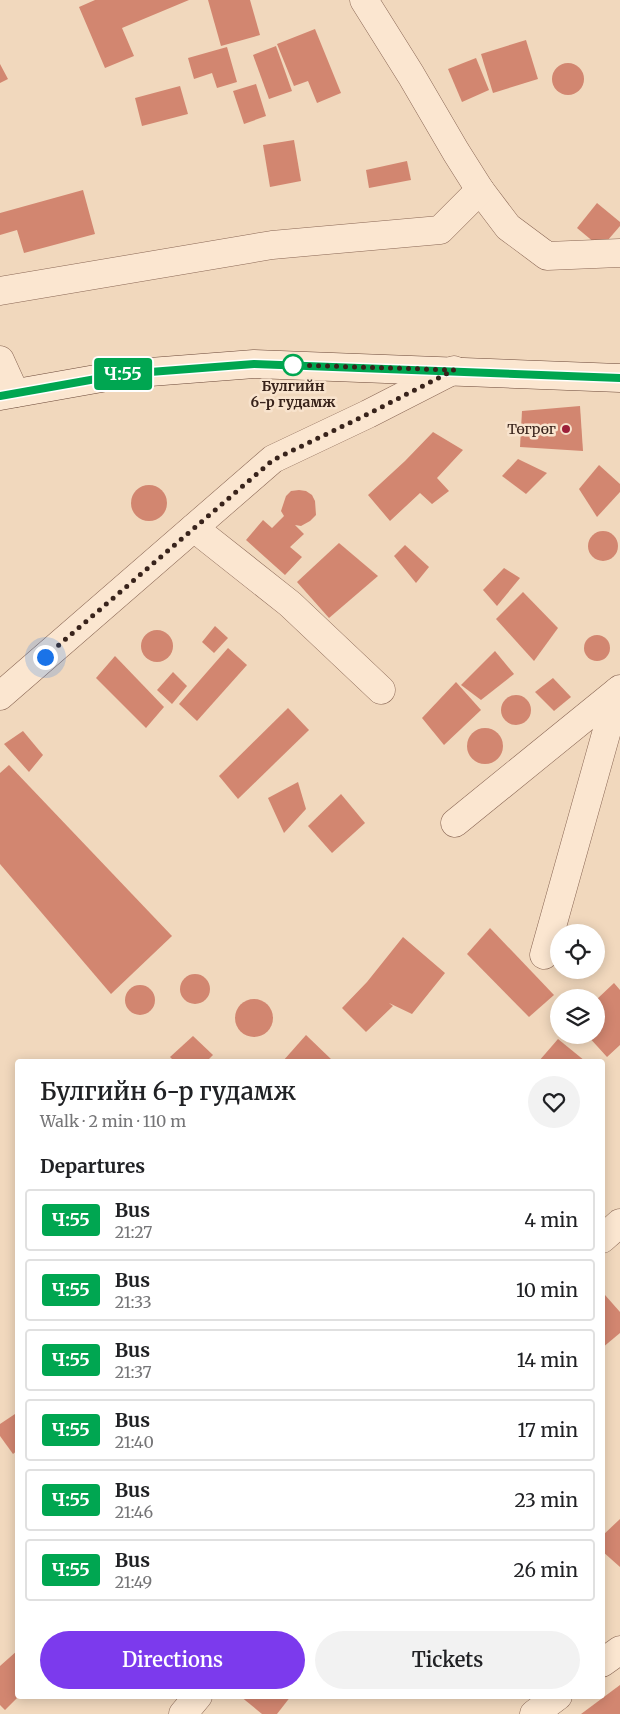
<!DOCTYPE html>
<html lang="en">
<head>
<meta charset="utf-8">
<style>
	:root { --surface:#fff; --page:#f2f2f2; --text:#202124; --muted:#757577; --line:#e0e0e0; --accent:#7c3aed }
	body { margin:0; font-family:Merriweather,serif; background:var(--page); color:var(--text); height:100vh; display:flex; flex-direction:column; font-size:19px; white-space:nowrap }
	* { box-sizing:border-box; margin:0 }
	p { font-size:16px; color:var(--muted) }
	.icon { flex:none; width:28px; height:28px; fill:none; stroke:currentColor; stroke-width:2; stroke-linecap:round; stroke-linejoin:round }
	.map { position:relative; flex:1; overflow:hidden }
	.panel { position:absolute; left:15px; top:1059px; width:590px; height:640px; display:flex; flex-direction:column; background:var(--surface); border-radius:5px; box-shadow:0 2px 12px #0003 }
	.panel>* { flex:none }
	.badge { padding:0 10px; border-radius:4px; font-size:18px; line-height:32px }
	.tools { position:absolute; left:550px; top:924px; display:grid; gap:10px }
	.tools a { display:grid; place-items:center; width:55px; height:55px; border-radius:50%; background:var(--surface); box-shadow:0 2px 12px #0003; font-size:25px }
	.you { position:absolute; width:25px; height:25px; margin:-12px; border:4px solid #fff; border-radius:50%; background:#1a73e8; box-shadow:0 0 0 8px #1a73e833 }
	.map>.badge { position:absolute; translate:-50% -50%; box-shadow:0 0 0 2px #fff }
	h2 { padding:0 25px; font-size:19px; line-height:45px }
	.round { display:grid; place-items:center; flex:none; width:52px; height:52px; border-radius:26px; background:var(--page) }
	.overview { display:flex; align-items:center; justify-content:space-between; height:85px; padding:0 25px }
	h1 { font-size:24px; font-weight:600; line-height:38px }
	.cta { display:flex; gap:10px; margin-top:auto; padding:10px 25px }
	.cta a { flex:1; height:58px; border-radius:30px; background:var(--accent); color:#fff; font-size:20px; font-weight:600; line-height:58px; text-align:center }
	.cta a+a { background:var(--page); color:var(--text) }
	ul { padding:0; list-style:none }
	li { display:flex; align-items:center; gap:15px; height:62px; margin:0 10px 8px; padding:0 15px; border:2px solid var(--line); border-radius:5px }
	li div { flex:1 }
	li b { display:block; font-size:19px }
	li em { font-style:normal }
	li .badge { min-width:55px; font-weight:700; text-align:center }
	.map>svg:first-child { display:block }
	.building { fill:#d28670 }
	.lines { fill:none; stroke-linecap:round; stroke-linejoin:round }
	.minor-casing { stroke:#8a6755; stroke-width:29 }
	.secondary-casing { stroke:#6b4838; stroke-width:29 }
	.minor { stroke:#fbe6d0; stroke-width:28 }
	.secondary { stroke:#fbe6d0; stroke-width:28 }
	.line-casing { stroke:#fff; stroke-width:11 }
	.line { stroke:#00a651; stroke-width:8 }
	.walk { stroke:#38231b; stroke-width:5; stroke-dasharray:0 9 }
	.stop-dot { fill:#fff; stroke:#00a651; stroke-width:2.5 }
	.poi-dot { fill:#9d2039; stroke:#f8e3cd; stroke-width:2 }
	.labels { text-anchor:middle; stroke-width:5; stroke-linejoin:round; paint-order:stroke }
	.stop-label { font-size:14px; font-weight:bold; fill:#38231b; stroke:#f8e3cd }
	.poi-label { font-size:14px; fill:#38231b; stroke:#f8e3cd; text-anchor:end }
</style>
</head>
<body>
<div class="map">
<svg width="620" height="1714" viewBox="0 0 620 1714">
	<rect width="100%" height="100%" fill="#f1d8bd"/>
	<g class="building">
		<path d="M95,0h94l-67,28 12,28 -29,12 -26,-61z"/>
		<path d="M208,0h42l10,35 -39,11z"/>
		<path d="M315,29l26,64 -24,10 -9,-22 -14,5 -17,-42z"/>
		<path d="M526,40l12,39 -45,14 -12,-39z"/>
		<path d="M276,46l16,45 -23,8 -16,-44z"/>
		<path d="M227,47l10,35 -20,6 -5,-15 -18,6 -6,-21z"/>
		<path d="M476,58l13,32 -27,12 -14,-33z"/>
		<circle cx="568" cy="79" r="16"/>
		<path d="M0,64l8,15 -8,4z"/>
		<path d="M256,84l10,32 -22,8 -11,-33z"/>
		<path d="M180,86l8,28 -46,12 -7,-28z"/>
		<path d="M294,140l7,41 -31,6 -7,-42z"/>
		<path d="M407,161l4,19 -42,8 -3,-18z"/>
		<path d="M83,190l12,44 -71,19 -7,-23 -17,5v-22z"/>
		<path d="M597,203l23,19v4l-19,22 -24,-20z"/>
		<path d="M580,406l3,45 -63,-4 2,-36z"/>
		<path d="M433,432l30,18 -26,28 12,13 -17,13 -12,-11 -30,28 -22,-26 37,-34z"/>
		<path d="M518,459l29,14 -21,21 -24,-18z"/>
		<path d="M599,465l21,19v8l-23,25 -18,-28z"/>
		<circle cx="149" cy="503" r="18"/>
		<path d="M299,490l7,1 6,4 3,6 1,14 -6,6 -9,5 -6,-1 9,9 -14,13 12,10 -17,18 -39,-35 17,-20 9,8 12,-12 -3,-5 5,-15 5,-5z"/>
		<circle cx="603" cy="546" r="15"/>
		<path d="M339,543l39,33 -49,42 -32,-36z"/>
		<path d="M405,545l24,22 -13,16 -22,-27z"/>
		<path d="M504,568l16,10 -23,28 -14,-16z"/>
		<path d="M523,592l35,36 -24,33 -38,-42z"/>
		<path d="M215,626l13,12 -14,15 -12,-11z"/>
		<circle cx="157" cy="646" r="16"/>
		<circle cx="597" cy="648" r="13"/>
		<path d="M228,648l19,17 -50,56 -18,-17z"/>
		<path d="M495,651l19,23 -33,26 -20,-15z"/>
		<path d="M115,656l49,51 -18,21 -50,-50z"/>
		<path d="M173,672l14,14 -15,18 -15,-14z"/>
		<path d="M553,678l18,19 -17,14 -19,-19z"/>
		<path d="M456,682l25,28 -37,35 -22,-27z"/>
		<circle cx="516" cy="710" r="15"/>
		<path d="M288,708l21,22 -71,69 -19,-23z"/>
		<circle cx="485" cy="746" r="18"/>
		<path d="M23,731l20,24 -14,17 -25,-28z"/>
		<path d="M9,765l163,171 -61,58 -111,-130v-91z"/>
		<path d="M298,782l8,27 -22,24 -16,-35z"/>
		<path d="M341,794l24,29 -33,30 -24,-27z"/>
		<path d="M490,928l64,67 -25,22 -62,-63z"/>
		<path d="M403,937l42,36 -33,41 -23,-11 4,3 -27,26 -24,-24 25,-26z"/>
		<circle cx="195" cy="989" r="15"/>
		<path d="M614,983l6,7v55l-13,12 -20,-22h9v-35z"/>
		<circle cx="140" cy="1000" r="15"/>
		<circle cx="254" cy="1018" r="19"/>
		<path d="M306,1035l27,26h-50z"/>
		<path d="M193,1036l20,19 -6,6h-33l-4,-4z"/>
		<path d="M558,1039l27,22h-46z"/>
		<path d="M605,1295l15,17v21l-18,15v-51z"/>
		<path d="M18,1412v38l-5,4 -13,-18v-12z"/>
		<path d="M620,1519v48l-18,-16v-15z"/>
		<path d="M18,1650v46h1l-14,14 -5,-5v-39z"/>
		<path d="M620,1685v29h-39z"/>
		<path d="M240,1696h51l-14,18h-15z"/>
	</g>
	<g class="lines">
		<defs>
			<g id="minor">
				<path d="M364,0l47,75 45,77 24,38 28,37 39,29 73,-3"/>
				<path d="M0,291l272,-46 168,-15 40,-40"/>
				<path d="M0,360l15,33"/>
				<path d="M194,528l96,76 91,86"/>
				<path d="M0,696l273,-237 95,-45 86,-44"/>
				<path d="M455,823l165,-134"/>
				<path d="M544,955l74,-264"/>
				<path d="M602,1239l18,-16"/>
				<path d="M602,1663l18,-13"/>
				<path d="M183,1714l15,-18"/>
				<path d="M534,1714l24,-18"/>
			</g>
			<path id="secondary" d="M0,396l124,-22 130,-10 366,14"/>
		</defs>
		<use href="#minor" class="minor-casing"/>
		<use href="#secondary" class="secondary-casing"/>
		<use href="#minor" class="minor"/>
		<use href="#secondary" class="secondary"/>
	</g>
	<g class="lines">
		<defs>
			<path id="line" d="M0,396l124,-22 130,-10 366,14"/>
		</defs>
		<use href="#line" class="line-casing"/>
		<use href="#line" class="line"/>
		<path class="walk" d="M45,657l228,-197 95,-46 86,-44 -161,-5"/>
	</g>
	<circle class="stop-dot" cx="293" cy="365" r="10"/>
	<circle class="poi-dot" cx="566" cy="429" r="5"/>
	<g class="labels">
		<g class="stop-label">
			<text x="293" y="391">Булгийн<tspan x="293" dy="16">6-р гудамж</tspan></text>
		</g>
		<g class="poi-label">
			<text x="556" y="434">Төгрөг</text>
		</g>
	</g>
</svg>
<div class="tools">
<a><svg class="icon" aria-label="locate" viewBox="0 0 24 24"><circle cx="12" cy="12" r="6"/><path d="M12 2v4M12 18v4M2 12h4M18 12h4"/></svg></a>
<a><svg class="icon" aria-label="layers" viewBox="0 0 24 24"><path d="M12 4l9 5-9 5-9-5zM3 14l9 5 9-5"/></svg></a>
</div>
<div class="you" style="left:45px;top:657px"></div>
<b class="badge" style="left:123px;top:374px;background:#00a651;color:#fff">Ч:55</b>
<section class="panel">
<div class="overview"><div><h1>Булгийн 6-р гудамж</h1><p>Walk · 2 min · 110 m</p></div><a class="round"><svg class="icon" aria-label="heart" viewBox="0 0 24 24"><path d="M12 20l-8-8c-3-5 5-10 8-4 3-6 11-1 8 4z"/></svg></a></div>
<h2>Departures</h2>
<ul>
<li><span class="badge" style="background:#00a651;color:#fff">Ч:55</span><div><b>Bus</b><p>21:27</p></div><em>4 min</em></li>
<li><span class="badge" style="background:#00a651;color:#fff">Ч:55</span><div><b>Bus</b><p>21:33</p></div><em>10 min</em></li>
<li><span class="badge" style="background:#00a651;color:#fff">Ч:55</span><div><b>Bus</b><p>21:37</p></div><em>14 min</em></li>
<li><span class="badge" style="background:#00a651;color:#fff">Ч:55</span><div><b>Bus</b><p>21:40</p></div><em>17 min</em></li>
<li><span class="badge" style="background:#00a651;color:#fff">Ч:55</span><div><b>Bus</b><p>21:46</p></div><em>23 min</em></li>
<li><span class="badge" style="background:#00a651;color:#fff">Ч:55</span><div><b>Bus</b><p>21:49</p></div><em>26 min</em></li>
</ul>
<div class="cta"><a>Directions</a><a>Tickets</a></div>
</section>
</div>
</body>
</html>
